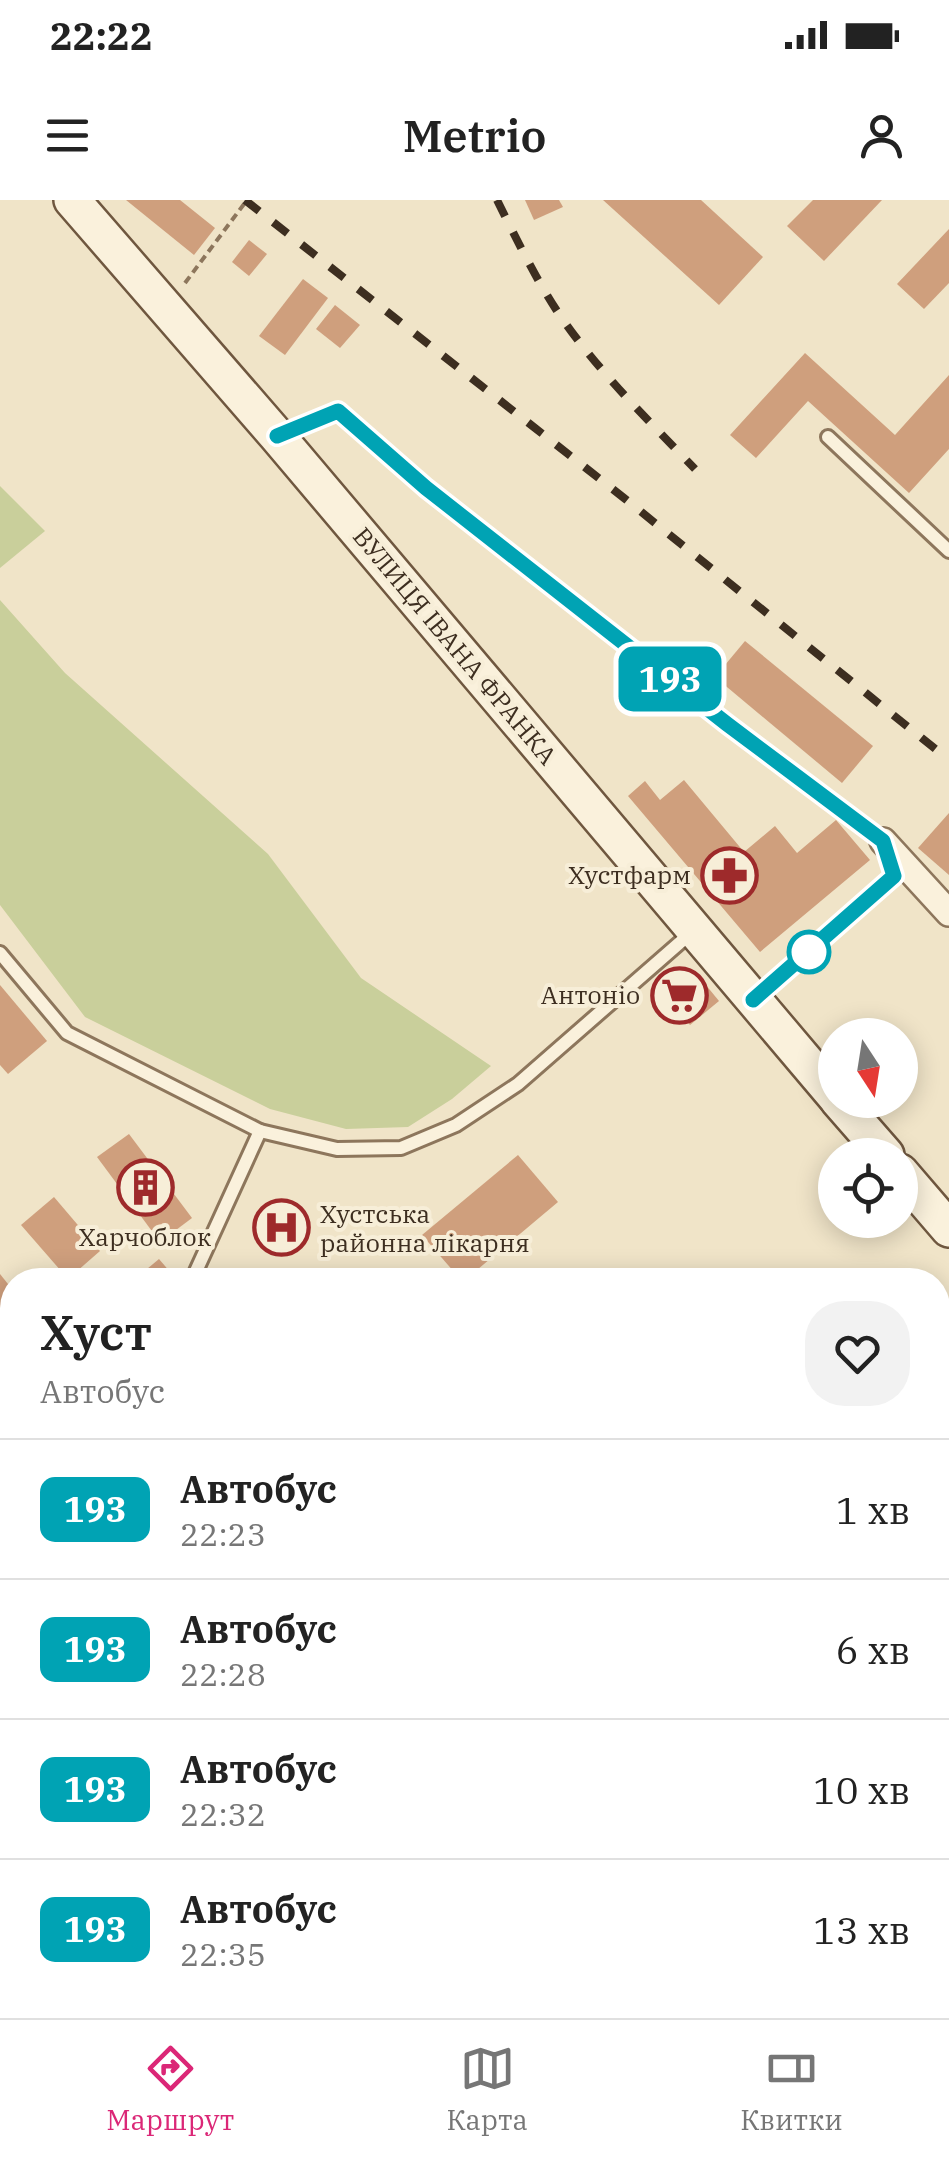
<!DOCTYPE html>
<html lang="uk">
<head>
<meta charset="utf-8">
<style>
	:root { --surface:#fff; --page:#f2f2f2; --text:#222; --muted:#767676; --line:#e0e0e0; --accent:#db2777 }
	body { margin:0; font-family:"IBM Plex Serif",serif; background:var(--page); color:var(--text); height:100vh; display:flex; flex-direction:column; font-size:38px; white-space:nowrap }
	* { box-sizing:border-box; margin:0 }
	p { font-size:32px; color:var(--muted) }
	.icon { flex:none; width:55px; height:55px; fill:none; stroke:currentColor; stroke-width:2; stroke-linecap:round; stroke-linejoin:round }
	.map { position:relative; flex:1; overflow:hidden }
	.drawer { position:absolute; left:0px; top:1068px; width:950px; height:752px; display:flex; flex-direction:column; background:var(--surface); border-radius:40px 40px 0 0; box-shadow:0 5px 25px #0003 }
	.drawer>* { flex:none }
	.badge { padding:0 20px; border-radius:15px; font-size:35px; line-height:65px }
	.needle { width:65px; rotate:168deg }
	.tools { position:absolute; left:818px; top:818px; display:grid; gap:20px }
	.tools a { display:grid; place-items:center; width:100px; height:100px; border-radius:50%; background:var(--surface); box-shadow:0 5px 25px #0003; font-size:50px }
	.map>.badge { position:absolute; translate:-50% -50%; box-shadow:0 0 0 5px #fff }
	.round { display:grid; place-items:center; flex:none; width:105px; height:105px; border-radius:40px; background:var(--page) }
	.head { display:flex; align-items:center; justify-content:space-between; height:170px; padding:0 40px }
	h1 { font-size:48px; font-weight:600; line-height:75px }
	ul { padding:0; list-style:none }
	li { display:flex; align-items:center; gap:30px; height:140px; padding:0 40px; border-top:2px solid var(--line) }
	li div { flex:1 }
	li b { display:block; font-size:38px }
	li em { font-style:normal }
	li .badge { min-width:110px; font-weight:700; text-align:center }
	.status { display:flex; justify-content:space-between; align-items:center; height:70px; padding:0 50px; background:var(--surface); direction:ltr }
	.status svg { height:28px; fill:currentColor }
	header { display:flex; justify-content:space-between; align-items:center; height:130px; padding:0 40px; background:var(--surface); font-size:45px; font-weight:600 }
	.dock { display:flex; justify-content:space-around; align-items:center; height:140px; border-top:2px solid var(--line); background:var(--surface); font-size:28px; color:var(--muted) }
	.dock a { display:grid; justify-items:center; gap:5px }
	.dock .on { color:var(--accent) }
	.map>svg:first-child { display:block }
	.green { fill:#c9cf9b }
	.building { fill:#cf9f7d }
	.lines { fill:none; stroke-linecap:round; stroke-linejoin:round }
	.service-casing { stroke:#8d765c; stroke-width:18 }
	.minor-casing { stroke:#8d765c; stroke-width:30 }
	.secondary-casing { stroke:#6f573f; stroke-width:40 }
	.path { stroke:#8d765c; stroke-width:4; stroke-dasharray:8 5; stroke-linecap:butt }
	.service { stroke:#faf1dc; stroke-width:12 }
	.minor { stroke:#faf1dc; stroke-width:25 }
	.secondary { stroke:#faf1dc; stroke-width:35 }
	.rail { stroke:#3d2e20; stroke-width:8; stroke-dasharray:18 18; stroke-linecap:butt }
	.line-casing { stroke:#fff; stroke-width:22 }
	.line { stroke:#00a3b4; stroke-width:15 }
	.stop-dot { fill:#fff; stroke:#00a3b4; stroke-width:5 }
	.labels { text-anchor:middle; stroke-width:8; stroke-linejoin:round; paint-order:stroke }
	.street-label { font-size:25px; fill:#3d2e20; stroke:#f7eed8 }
	.poi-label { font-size:25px; fill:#3d2e20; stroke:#f7eed8; text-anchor:end }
</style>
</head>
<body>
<div class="status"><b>22:22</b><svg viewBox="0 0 49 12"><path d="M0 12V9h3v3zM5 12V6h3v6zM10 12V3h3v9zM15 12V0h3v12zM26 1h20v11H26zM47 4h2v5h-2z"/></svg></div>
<header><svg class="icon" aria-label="menu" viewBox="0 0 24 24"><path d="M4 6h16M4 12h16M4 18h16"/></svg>Metrio<svg class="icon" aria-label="person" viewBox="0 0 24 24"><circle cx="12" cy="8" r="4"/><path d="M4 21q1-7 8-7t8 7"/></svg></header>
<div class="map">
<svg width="949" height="1818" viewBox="0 0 949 1818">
	<rect width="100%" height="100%" fill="#f0e4c8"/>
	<g class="green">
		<path d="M0,286l45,45 -45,37z"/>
		<path d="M0,400l65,73 203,181 93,124 130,88 -39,33 -44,28 -62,2 -76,-20 -185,-92 -85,-112z"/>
		<path d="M0,1228l12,53v277l-12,-7z"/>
		<path d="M938,1401l11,4v413h-745v-10h734z"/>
	</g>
	<g class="building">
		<path d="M126,0h54l35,28 -21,27z"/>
		<path d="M525,0h34l4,7 -29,13z"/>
		<path d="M603,0h98l62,57 -44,48z"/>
		<path d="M813,0h69l-58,61 -37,-35z"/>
		<path d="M949,29v54l-25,26 -27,-25z"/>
		<path d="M249,40l18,14 -18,22 -17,-14z"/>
		<path d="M303,79l25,19 -43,57 -26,-19z"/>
		<path d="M335,105l25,20 -20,23 -24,-19z"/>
		<path d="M805,153l90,82 54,-60v74l-40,44 -101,-92 -52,57 -26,-23z"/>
		<path d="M745,441l128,105 -31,37 -127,-106z"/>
		<path d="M684,580l60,72 31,-26 22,27 39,-33 34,40 -110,92 -132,-156 17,-15 15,19z"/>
		<path d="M949,613v62l-31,-27z"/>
		<path d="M696,773l23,28 -29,24 -23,-28z"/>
		<path d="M0,785l47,56 -39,33 -8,-9z"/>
		<path d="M129,934l63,84 -32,24 -63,-85z"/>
		<path d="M518,955l40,47 -93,78h-4l-39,-45z"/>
		<path d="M54,997l46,54 -32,28 -47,-54z"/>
		<path d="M159,1059l18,21h-30l-6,-6z"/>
		<path d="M0,1074l12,15v17l-12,10z"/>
		<path d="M949,1195v42l-11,9v-42z"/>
	</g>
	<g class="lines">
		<defs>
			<g id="service">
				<path d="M280,235l58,-24 88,77 301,236 156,117 11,35 -139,123"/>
				<path d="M828,237l121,114"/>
				<path d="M0,753l67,80 193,98 77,18 64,-1 55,-23 62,-41 174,-152"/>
				<path d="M192,1080l68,-149"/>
			</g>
			<path id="minor" d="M883,641l66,72"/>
			<g id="secondary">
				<path d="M72,0l205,236 558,660"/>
				<path d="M838,900l48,55"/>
				<path d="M900,972l49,57"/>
			</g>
		</defs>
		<use href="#service" class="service-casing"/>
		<use href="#minor" class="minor-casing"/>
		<use href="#secondary" class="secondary-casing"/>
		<path class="path" d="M185,83l62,-83"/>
		<use href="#service" class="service"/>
		<use href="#minor" class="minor"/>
		<use href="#secondary" class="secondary"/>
		<g class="rail">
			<path d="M245,0l379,298 325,262"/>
			<path d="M497,0c20,40 39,80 64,117 38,55 88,104 134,152"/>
		</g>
	</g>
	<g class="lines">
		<defs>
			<path id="line" d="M277,236l61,-25 88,77 301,236 156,117 11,35 -141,124"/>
		</defs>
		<use href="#line" class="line-casing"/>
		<use href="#line" class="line"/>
	</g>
	<defs>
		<symbol id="pharmacy-ring" viewBox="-11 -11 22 22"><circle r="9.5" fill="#f7eed8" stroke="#9e2a2b" stroke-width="1.5"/><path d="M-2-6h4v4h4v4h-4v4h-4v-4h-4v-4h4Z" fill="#9e2a2b"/></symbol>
		<symbol id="supermarket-ring" viewBox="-11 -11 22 22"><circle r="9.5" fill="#f7eed8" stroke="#9e2a2b" stroke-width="1.5"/><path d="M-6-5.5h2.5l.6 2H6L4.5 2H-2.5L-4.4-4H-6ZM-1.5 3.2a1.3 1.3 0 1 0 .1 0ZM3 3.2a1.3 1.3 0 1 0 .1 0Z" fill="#9e2a2b"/></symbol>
		<symbol id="building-ring" viewBox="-11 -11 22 22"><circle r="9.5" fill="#f7eed8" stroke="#9e2a2b" stroke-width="1.5"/><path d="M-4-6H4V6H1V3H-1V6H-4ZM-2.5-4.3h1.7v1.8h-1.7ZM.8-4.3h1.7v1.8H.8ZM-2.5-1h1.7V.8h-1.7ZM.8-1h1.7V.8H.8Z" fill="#9e2a2b"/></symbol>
		<symbol id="hospital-ring" viewBox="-11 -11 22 22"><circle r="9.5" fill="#f7eed8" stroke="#9e2a2b" stroke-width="1.5"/><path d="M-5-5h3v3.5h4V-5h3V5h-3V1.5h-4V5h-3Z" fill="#9e2a2b"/></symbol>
	</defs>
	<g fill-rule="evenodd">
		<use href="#pharmacy-ring" x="698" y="644" width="63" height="63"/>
		<use href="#supermarket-ring" x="648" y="764" width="63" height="63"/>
		<use href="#building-ring" x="114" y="956" width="63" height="63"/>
		<use href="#hospital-ring" x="250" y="996" width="63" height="63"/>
	</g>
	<circle class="stop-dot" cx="809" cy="752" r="20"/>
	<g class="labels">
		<g class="street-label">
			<text transform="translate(455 446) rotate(50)" y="9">ВУЛИЦЯ ІВАНА ФРАНКА</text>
		</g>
		<g class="poi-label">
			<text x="691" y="684">Хустфарм</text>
			<text x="640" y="804">Антоніо</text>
			<text x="320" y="1023" text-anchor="start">Хустська<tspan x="320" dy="29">районна лікарня</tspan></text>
			<text x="145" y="1046" text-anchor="middle">Харчоблок</text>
		</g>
	</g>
</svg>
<div class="tools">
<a><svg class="needle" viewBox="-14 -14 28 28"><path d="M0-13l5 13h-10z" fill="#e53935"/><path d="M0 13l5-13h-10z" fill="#767676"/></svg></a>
<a><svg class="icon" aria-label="locate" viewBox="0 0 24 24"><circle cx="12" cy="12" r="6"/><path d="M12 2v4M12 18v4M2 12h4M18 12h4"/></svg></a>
</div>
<b class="badge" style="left:670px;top:479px;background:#00a3b4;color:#fff">193</b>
<section class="drawer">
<div class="head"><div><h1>Хуст</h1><p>Автобус</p></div><a class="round"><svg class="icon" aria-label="heart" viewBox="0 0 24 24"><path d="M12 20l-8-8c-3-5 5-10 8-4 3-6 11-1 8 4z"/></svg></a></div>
<ul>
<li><span class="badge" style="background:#00a3b4;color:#fff">193</span><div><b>Автобус</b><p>22:23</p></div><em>1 хв</em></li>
<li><span class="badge" style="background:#00a3b4;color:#fff">193</span><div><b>Автобус</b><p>22:28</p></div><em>6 хв</em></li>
<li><span class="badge" style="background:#00a3b4;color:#fff">193</span><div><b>Автобус</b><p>22:32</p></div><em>10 хв</em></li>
<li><span class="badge" style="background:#00a3b4;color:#fff">193</span><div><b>Автобус</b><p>22:35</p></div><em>13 хв</em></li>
</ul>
</section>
</div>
<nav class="dock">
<a class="on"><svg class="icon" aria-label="directions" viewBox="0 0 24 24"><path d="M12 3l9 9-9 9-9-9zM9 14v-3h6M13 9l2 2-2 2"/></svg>Маршрут</a>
<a><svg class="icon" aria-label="map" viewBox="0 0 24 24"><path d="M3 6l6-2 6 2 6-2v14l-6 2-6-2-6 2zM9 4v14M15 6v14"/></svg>Карта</a>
<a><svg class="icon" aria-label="tickets" viewBox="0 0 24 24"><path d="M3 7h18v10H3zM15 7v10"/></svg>Квитки</a>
</nav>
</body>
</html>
